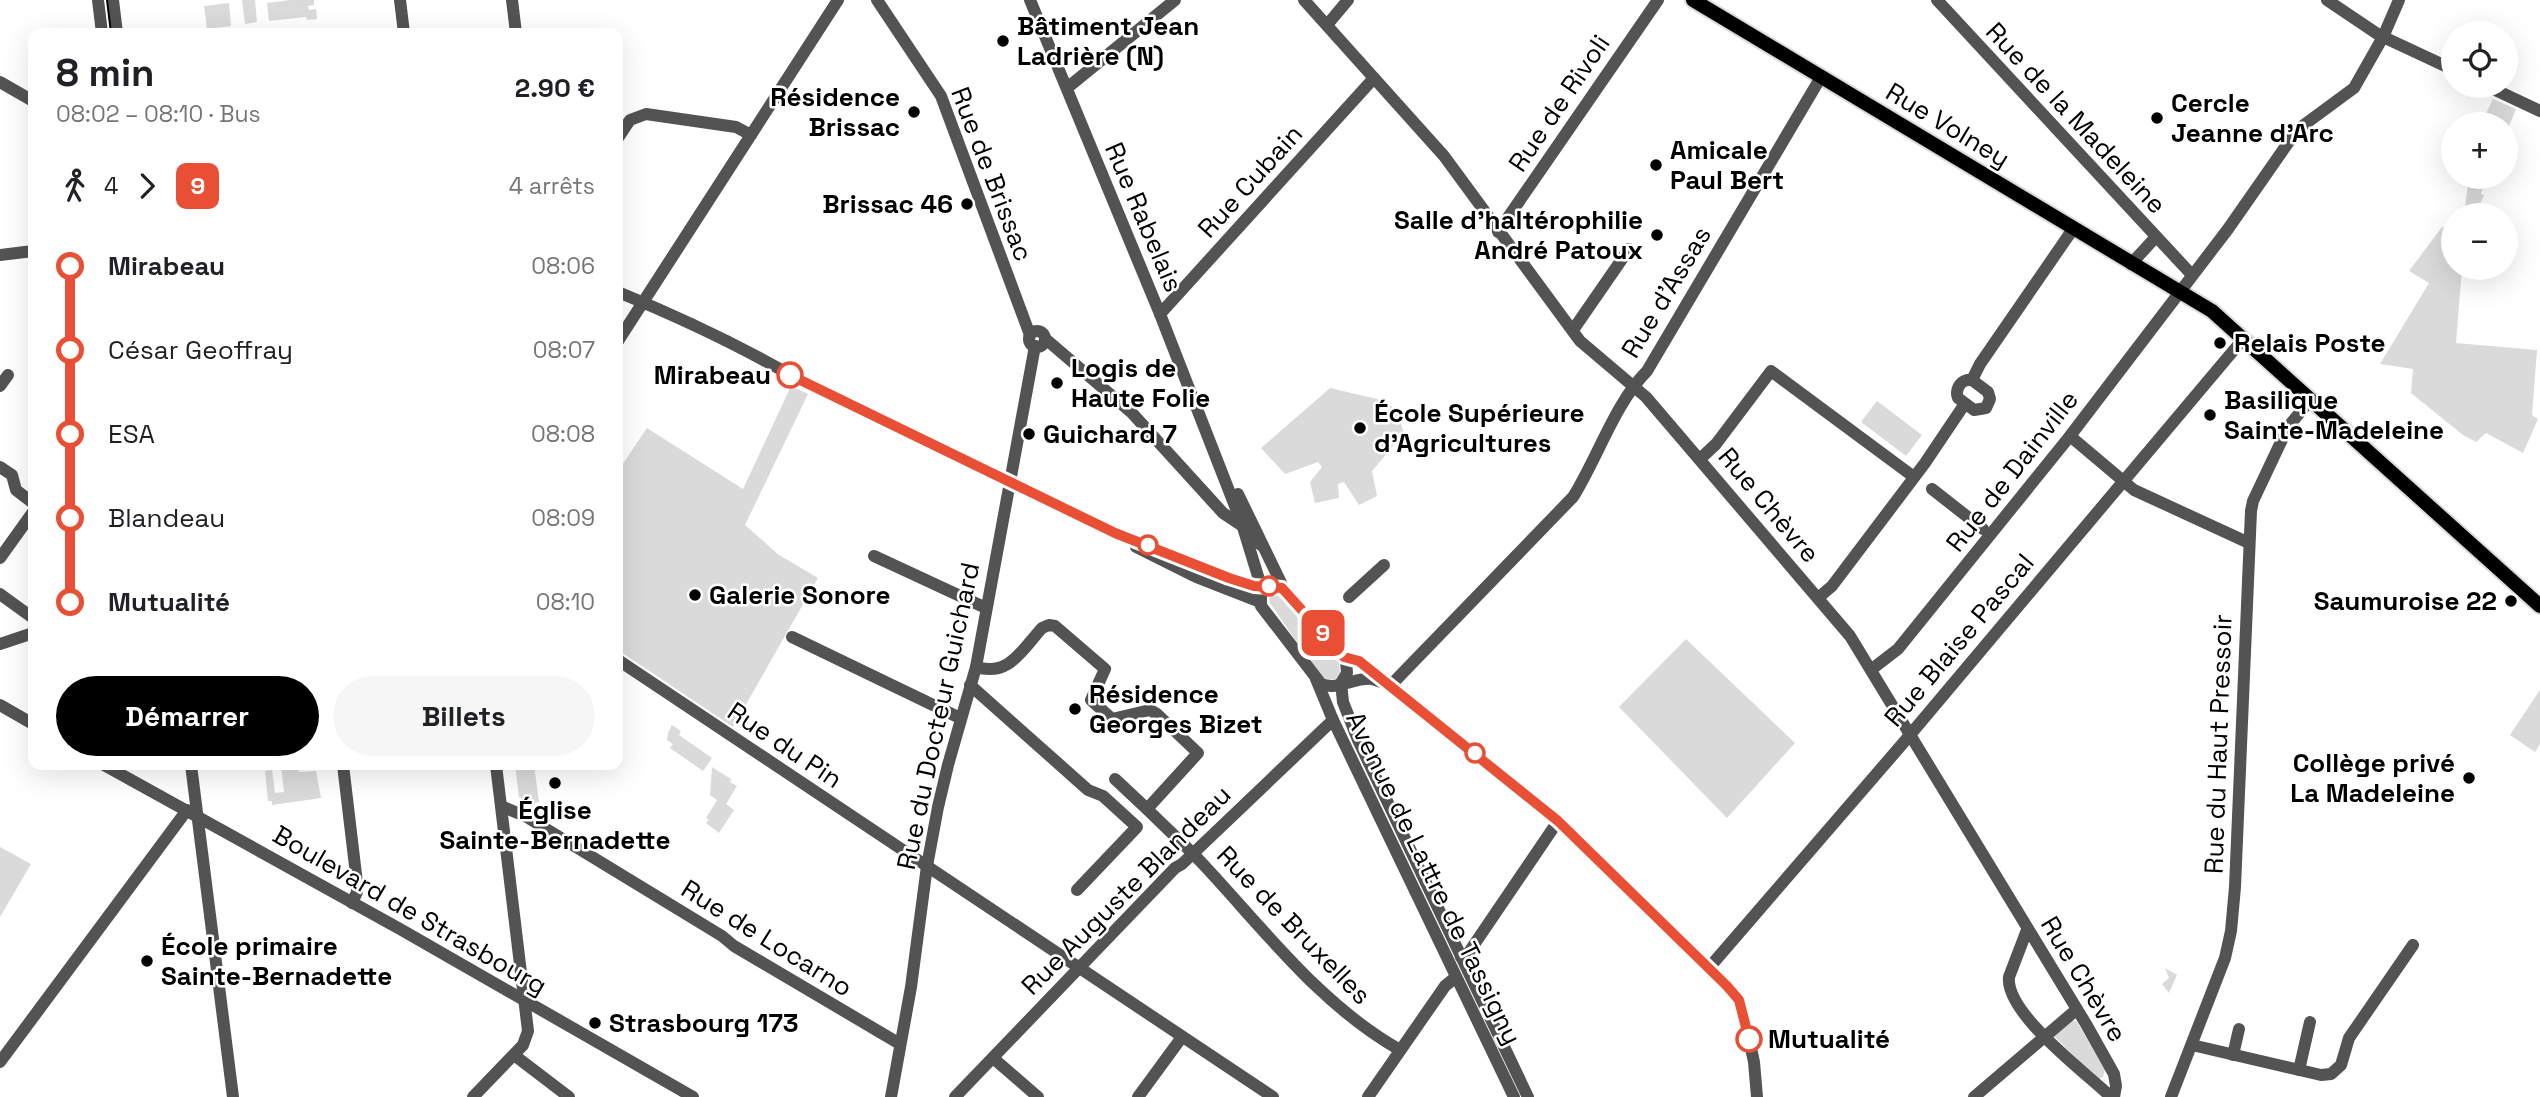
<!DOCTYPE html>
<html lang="fr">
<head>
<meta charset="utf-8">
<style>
	:root { --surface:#fff; --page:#f6f6f6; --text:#202124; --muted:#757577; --accent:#000 }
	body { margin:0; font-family:"Space Grotesk",sans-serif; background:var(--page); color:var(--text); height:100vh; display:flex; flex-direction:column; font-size:26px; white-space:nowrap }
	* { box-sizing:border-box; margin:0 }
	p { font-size:23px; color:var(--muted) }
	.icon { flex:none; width:38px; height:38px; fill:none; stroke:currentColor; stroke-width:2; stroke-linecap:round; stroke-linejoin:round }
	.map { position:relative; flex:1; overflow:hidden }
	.sheet { position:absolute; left:28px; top:28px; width:595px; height:742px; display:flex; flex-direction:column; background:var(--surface); border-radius:14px; box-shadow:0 7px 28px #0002 }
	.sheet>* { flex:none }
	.badge { padding:0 14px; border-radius:10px; font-size:24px; line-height:46px }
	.tools { position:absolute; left:2441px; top:21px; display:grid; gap:14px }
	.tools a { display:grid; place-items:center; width:77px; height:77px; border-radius:50%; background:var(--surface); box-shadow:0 7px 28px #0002; font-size:35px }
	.map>.badge { position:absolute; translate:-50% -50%; box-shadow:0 0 0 4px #fff }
	.legs { display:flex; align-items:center; gap:10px; height:77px; padding:0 28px; font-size:23px }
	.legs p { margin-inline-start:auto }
	.summary { display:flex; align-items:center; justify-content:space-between; height:119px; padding:0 28px }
	h1 { font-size:38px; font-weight:600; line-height:52px }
	.button { display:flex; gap:14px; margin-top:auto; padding:14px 28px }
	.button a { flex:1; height:80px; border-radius:42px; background:var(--accent); color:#fff; font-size:28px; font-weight:600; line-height:80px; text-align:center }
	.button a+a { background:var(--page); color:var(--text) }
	ul { padding:0 28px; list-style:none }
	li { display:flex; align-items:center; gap:24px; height:84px; font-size:26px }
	li i { display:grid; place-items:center; width:10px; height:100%; margin:0 9px; background:currentColor }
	li i::after { content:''; width:18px; height:18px; margin:-9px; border:5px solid; border-radius:50%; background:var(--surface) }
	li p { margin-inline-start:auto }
	li:first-child i { background:linear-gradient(#0000 50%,currentColor 0) }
	li:last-child i { background:linear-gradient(currentColor 50%,#0000 0) }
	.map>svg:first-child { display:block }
	.green { fill:#dadada }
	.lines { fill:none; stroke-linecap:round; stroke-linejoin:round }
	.major-casing { stroke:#dbdbdb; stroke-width:18 }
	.minor { stroke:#535353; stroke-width:12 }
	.major { stroke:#000; stroke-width:14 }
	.tram { stroke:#000; stroke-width:2 }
	.line-1-casing { stroke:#fff; stroke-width:16 }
	.line-1 { stroke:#e94f35; stroke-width:10 }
	.poi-dot { fill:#000; stroke:#fff; stroke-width:2.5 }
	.stop-1-dot { fill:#fff; stroke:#e94f35; stroke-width:3.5 }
	.labels { text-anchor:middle; stroke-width:5; stroke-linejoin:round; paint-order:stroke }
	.poi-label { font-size:26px; font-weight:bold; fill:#000; stroke:#fff; text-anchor:start }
	.street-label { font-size:26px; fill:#000; stroke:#fff }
	.stop-label { font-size:26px; font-weight:bold; fill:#000; stroke:#fff; text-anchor:end }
</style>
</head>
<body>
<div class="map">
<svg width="2540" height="1097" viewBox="0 0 2540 1097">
	<rect width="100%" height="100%" fill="#fff"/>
	<g class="green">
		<path d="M242,0h13l2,22 -12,2z"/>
		<path d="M290,0h24v5l-6,1 1,4 7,-1 1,10 -10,1 -1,-3 -37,4 -2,-18z"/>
		<path d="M229,3l2,23 -24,3 -3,-23z"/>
		<path d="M2493,99l23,10 -10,24v-9h-25z"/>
		<path d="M2469,177h17l-5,17 3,1 -9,20h-16l6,-8z"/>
		<path d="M2453,222l1,46h8l-6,75 81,7 -5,65 6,4 -15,34 -37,-20 -10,9 -13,-7 -52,-42 2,-24 -33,-5 49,-81 -20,-12 33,-44 7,1z"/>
		<path d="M791,386l17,8 -63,131 34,30 39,23 -85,149 -115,-77v-179l29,-43 96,61z"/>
		<path d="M1330,388l47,11 19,10 8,24 -32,38 5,25 -18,9 -15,-23 -6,2 1,14 -24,5 -5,-21 12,-15 -4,-5 -33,12 -24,-26z"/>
		<path d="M1877,401l45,34 -16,21 -45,-34z"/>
		<path d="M1273,594l7,2 59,66 1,11 -4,6 -10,1 -6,-4 -50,-73 -1,-5z"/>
		<path d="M1686,639l109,104 -68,75 -108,-111z"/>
		<path d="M2540,690v54l-5,8 -25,-17z"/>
		<path d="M672,725l9,6 -2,4 33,23 -9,13 -33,-23 3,-4 -6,-4 1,-7z"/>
		<path d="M281,765h17l1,7 17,-1 5,27 -49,7v-4h-4l-3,-30 7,-1 3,23 9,-1z"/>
		<path d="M515,765h19l5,37 -7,1 1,4h-11l4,-8 -7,-2z"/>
		<path d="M712,767l19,12 -1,3 7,4 -11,18 8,6 -15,23 -13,-10 3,-3 -3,-2 11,-18 -7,-5z"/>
		<path d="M0,847l31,17 -31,53z"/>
		<path d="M2165,968l12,7 -8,18 -7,-9 7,-6z"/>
		<path d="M2072,1020l5,2 28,48 -2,7 -5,2 -5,-4 -38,-38v-4z"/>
	</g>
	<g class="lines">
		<defs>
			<path id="major" d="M1693,0l519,311 328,295"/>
		</defs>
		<use href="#major" class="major-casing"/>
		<g class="minor">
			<path d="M98,0l4,33"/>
			<path d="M113,0l4,33"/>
			<path d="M400,0l4,33"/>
			<path d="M512,0l4,33"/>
			<path d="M877,0l64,96 89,239"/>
			<path d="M1030,0l130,314 82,210 19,62v20l60,78c16,7 33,-7 51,-5 5,1 11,4 16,5"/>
			<path d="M1304,0l140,156 136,185 66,56 204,239 236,388 28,50 2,12 -2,11"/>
			<path d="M1937,0l255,275"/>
			<path d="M2327,0l52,35 75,35"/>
			<path d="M1327,25l21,-25"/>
			<path d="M0,82l33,19"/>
			<path d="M2487,86l53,25"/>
			<path d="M1067,88l108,-88"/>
			<path d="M618,138l12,-18 16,-6 90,13 15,8"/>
			<path d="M1498,232l160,-232"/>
			<path d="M0,255l33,-4"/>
			<path d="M2131,264l23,-25v-3"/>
			<path d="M618,292c61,25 123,54 181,88l316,153 114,45 25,8 28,2 64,72 1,13 -6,10"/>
			<path d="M1160,314l214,-236"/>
			<path d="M1573,330l56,-81"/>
			<circle cx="1037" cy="339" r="8"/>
			<path d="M618,341l220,-341"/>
			<path d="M1045,341h3l84,72 91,100 27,18 2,7 9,7"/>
			<path d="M1967,380h5l16,12 2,7 -4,9 -12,2 -16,-12c-3,-7 1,-16 9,-18z"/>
			<path d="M1972,380l8,-16 93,-135"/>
			<path d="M0,386l8,-11"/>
			<path d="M2070,436l64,54 115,53"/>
			<path d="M1700,459l16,-15 55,-73 143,106"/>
			<path d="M0,467l12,8 4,15 17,13"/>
			<path d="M1932,489l51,40"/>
			<path d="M1238,494l46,95"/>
			<path d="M1136,547l60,30 64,25"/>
			<path d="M874,556l112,52"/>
			<path d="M0,558l33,-46"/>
			<path d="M0,594l33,24"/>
			<path d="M1349,597l35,-32"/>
			<path d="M1818,598l14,-12 93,-123 39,-58"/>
			<path d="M792,637l168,81"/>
			<path d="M0,644l33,-11"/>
			<path d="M1344,657l15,4 199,160 169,165 12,14 3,7 12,55 3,35"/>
			<path d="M618,660l655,437"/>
			<path d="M976,667c33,10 46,-17 66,-39l7,-3 6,1 50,43 -14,31 21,19 38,-9 7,4 41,39 -51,56 -32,-30"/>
			<path d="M1872,669l26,-20 172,-213 158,-207 69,-99 57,-42 29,-51 16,-37"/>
			<path d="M1316,679l17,41 181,377"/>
			<path d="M1341,683l2,19 15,38 170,357"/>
			<path d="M970,685l118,105 15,6 34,31 -60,63"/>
			<path d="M1390,686l183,-189c25,-40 42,-94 74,-126l174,-294"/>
			<path d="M0,705l33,19"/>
			<path d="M104,765l296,164 293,168"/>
			<path d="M191,765l42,332"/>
			<path d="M343,765l14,118v9l-5,11"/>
			<path d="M501,806l24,10 197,120 12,10 166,98"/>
			<path d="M1147,809c18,18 37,35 54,53 63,67 118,142 199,188"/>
			<path d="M2027,930l-18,47c-4,36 76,95 102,120"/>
			<path d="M1461,957l6,-2 91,-134"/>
			<path d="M1708,969l196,-227 340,-404"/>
			<path d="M2192,1045l129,30 10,-1 10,-9 8,-27 64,-93"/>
			<path d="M514,1055l55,42"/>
			<path d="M2233,1055l6,-26"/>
			<path d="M993,1058l45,39"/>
			<path d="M0,1062l187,-252"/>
			<path d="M2299,1070l11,-48"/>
			<path d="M473,1097l50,-52 5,-14 -32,-266"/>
			<path d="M891,1097l20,-110 16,-121 11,-59 10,-42 28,-98 59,-321"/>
			<path d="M955,1097l220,-229 7,-4 151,-144"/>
			<path d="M1138,1097l44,-60"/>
			<path d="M1368,1097l77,-111 11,-9"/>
			<path d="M1974,1097l102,-87"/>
			<path d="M2171,1097l54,-139 6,-27 4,-44 16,-376 2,-10 35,-74 23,-28"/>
		</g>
		<use href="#major" class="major"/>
		<path class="tram" d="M107,0l4,33"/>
	</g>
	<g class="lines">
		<defs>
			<path id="line-1" d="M790,375l325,158 114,45 25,8 28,2 62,69 15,4 199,160 169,165 12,14 10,39"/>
		</defs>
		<use href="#line-1" class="line-1-casing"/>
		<use href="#line-1" class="line-1"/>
	</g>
	<g class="poi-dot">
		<circle cx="1003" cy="41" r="7"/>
		<circle cx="914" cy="112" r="7"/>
		<circle cx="2157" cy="118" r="7"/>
		<circle cx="1656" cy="165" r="7"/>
		<circle cx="967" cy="204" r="7"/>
		<circle cx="1657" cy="235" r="7"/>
		<circle cx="2220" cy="343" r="7"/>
		<circle cx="1057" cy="383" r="7"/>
		<circle cx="2210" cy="415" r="7"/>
		<circle cx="1360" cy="428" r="7"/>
		<circle cx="1029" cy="434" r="7"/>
		<circle cx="695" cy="595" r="7"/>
		<circle cx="2511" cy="601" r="7"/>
		<circle cx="1075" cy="709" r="7"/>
		<circle cx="2469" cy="778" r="7"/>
		<circle cx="555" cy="783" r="7"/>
		<circle cx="147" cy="961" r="7"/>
		<circle cx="595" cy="1023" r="7"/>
	</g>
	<g class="stop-1-dot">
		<circle cx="790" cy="375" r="12"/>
		<circle cx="1148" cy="545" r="9"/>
		<circle cx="1269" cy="586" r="9"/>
		<circle cx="1475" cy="753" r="9"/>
		<circle cx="1749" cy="1039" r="12"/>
	</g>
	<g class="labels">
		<g class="poi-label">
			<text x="1017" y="35">Bâtiment Jean<tspan x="1017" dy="30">Ladrière (N)</tspan></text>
			<text x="900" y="106" text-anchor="end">Résidence<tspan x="900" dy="30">Brissac</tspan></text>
			<text x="2171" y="112">Cercle<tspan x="2171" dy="30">Jeanne d'Arc</tspan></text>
			<text x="1670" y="159">Amicale<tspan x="1670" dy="30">Paul Bert</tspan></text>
			<text x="953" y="213" text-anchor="end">Brissac 46</text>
			<text x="1643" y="229" text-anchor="end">Salle d'haltérophilie<tspan x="1643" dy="30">André Patoux</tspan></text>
			<text x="2234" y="352">Relais Poste</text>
			<text x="1071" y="377">Logis de<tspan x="1071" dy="30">Haute Folie</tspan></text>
			<text x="2224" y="409">Basilique<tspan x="2224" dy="30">Sainte-Madeleine</tspan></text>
			<text x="1374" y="422">École Supérieure<tspan x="1374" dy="30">d'Agricultures</tspan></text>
			<text x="1043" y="443">Guichard 7</text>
			<text x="709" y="604">Galerie Sonore</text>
			<text x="2497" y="610" text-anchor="end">Saumuroise 22</text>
			<text x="1089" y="703">Résidence<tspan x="1089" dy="30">Georges Bizet</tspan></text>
			<text x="2455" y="772" text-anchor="end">Collège privé<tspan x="2455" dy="30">La Madeleine</tspan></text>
			<text x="555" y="819" text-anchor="middle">Église<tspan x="555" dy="30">Sainte-Bernadette</tspan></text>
			<text x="161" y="955">École primaire<tspan x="161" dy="30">Sainte-Bernadette</tspan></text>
			<text x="609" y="1032">Strasbourg 173</text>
		</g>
		<g class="street-label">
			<text transform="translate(1559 103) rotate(-56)" y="9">Rue de Rivoli</text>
			<text transform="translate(2076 118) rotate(47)" y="9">Rue de la Madeleine</text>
			<text transform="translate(1948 125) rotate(31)" y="9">Rue Volney</text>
			<text transform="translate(992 174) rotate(69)" y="9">Rue de Brissac</text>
			<text transform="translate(1250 181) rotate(-48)" y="9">Rue Cubain</text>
			<text transform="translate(1144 217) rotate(67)" y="9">Rue Rabelais</text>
			<text transform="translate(1666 292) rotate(-59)" y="9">Rue d'Assas</text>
			<text transform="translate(2012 471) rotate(-52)" y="9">Rue de Dainville</text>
			<text transform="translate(1769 505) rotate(50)" y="9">Rue Chèvre</text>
			<text transform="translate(1959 640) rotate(-50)" y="9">Rue Blaise Pascal</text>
			<text transform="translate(938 716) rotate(-78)" y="9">Rue du Docteur Guichard</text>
			<text transform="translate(2218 744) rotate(-88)" y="9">Rue du Haut Pressoir</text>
			<text transform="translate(785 745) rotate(34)" y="9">Rue du Pin</text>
			<text transform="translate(1434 878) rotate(64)" y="9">Avenue de Lattre de Tassigny</text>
			<text transform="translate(1126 890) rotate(-45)" y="9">Rue Auguste Blandeau</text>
			<text transform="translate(410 910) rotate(30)" y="9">Boulevard de Strasbourg</text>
			<text transform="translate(1294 925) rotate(46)" y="9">Rue de Bruxelles</text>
			<text transform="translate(767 938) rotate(32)" y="9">Rue de Locarno</text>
			<text transform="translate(2084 979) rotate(59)" y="9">Rue Chèvre</text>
		</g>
		<g class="stop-label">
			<text x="771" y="384">Mirabeau</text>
			<text x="1768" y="1048" text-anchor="start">Mutualité</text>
		</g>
	</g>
</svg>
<div class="tools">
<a><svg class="icon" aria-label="locate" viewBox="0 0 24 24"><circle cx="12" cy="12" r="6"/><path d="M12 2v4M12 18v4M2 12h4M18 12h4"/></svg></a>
<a>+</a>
<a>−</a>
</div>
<b class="badge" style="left:1323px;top:633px;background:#e94f35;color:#fff">9</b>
<section class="sheet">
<div class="summary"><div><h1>8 min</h1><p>08:02 – 08:10 · Bus</p></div><b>2.90 €</b></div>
<div class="legs"><svg class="icon" aria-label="walk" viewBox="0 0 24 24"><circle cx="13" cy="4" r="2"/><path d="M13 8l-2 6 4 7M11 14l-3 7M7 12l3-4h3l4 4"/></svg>4<svg class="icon" aria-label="forward" viewBox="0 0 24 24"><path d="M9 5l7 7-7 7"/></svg><b class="badge" style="background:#e94f35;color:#fff">9</b><p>4 arrêts</p></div>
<ul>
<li><i style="color:#e94f35"></i><b>Mirabeau</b><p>08:06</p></li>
<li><i style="color:#e94f35"></i><span>César Geoffray</span><p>08:07</p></li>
<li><i style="color:#e94f35"></i><span>ESA</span><p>08:08</p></li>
<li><i style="color:#e94f35"></i><span>Blandeau</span><p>08:09</p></li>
<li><i style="color:#e94f35"></i><b>Mutualité</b><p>08:10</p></li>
</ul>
<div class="button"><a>Démarrer</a><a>Billets</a></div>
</section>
</div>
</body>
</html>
